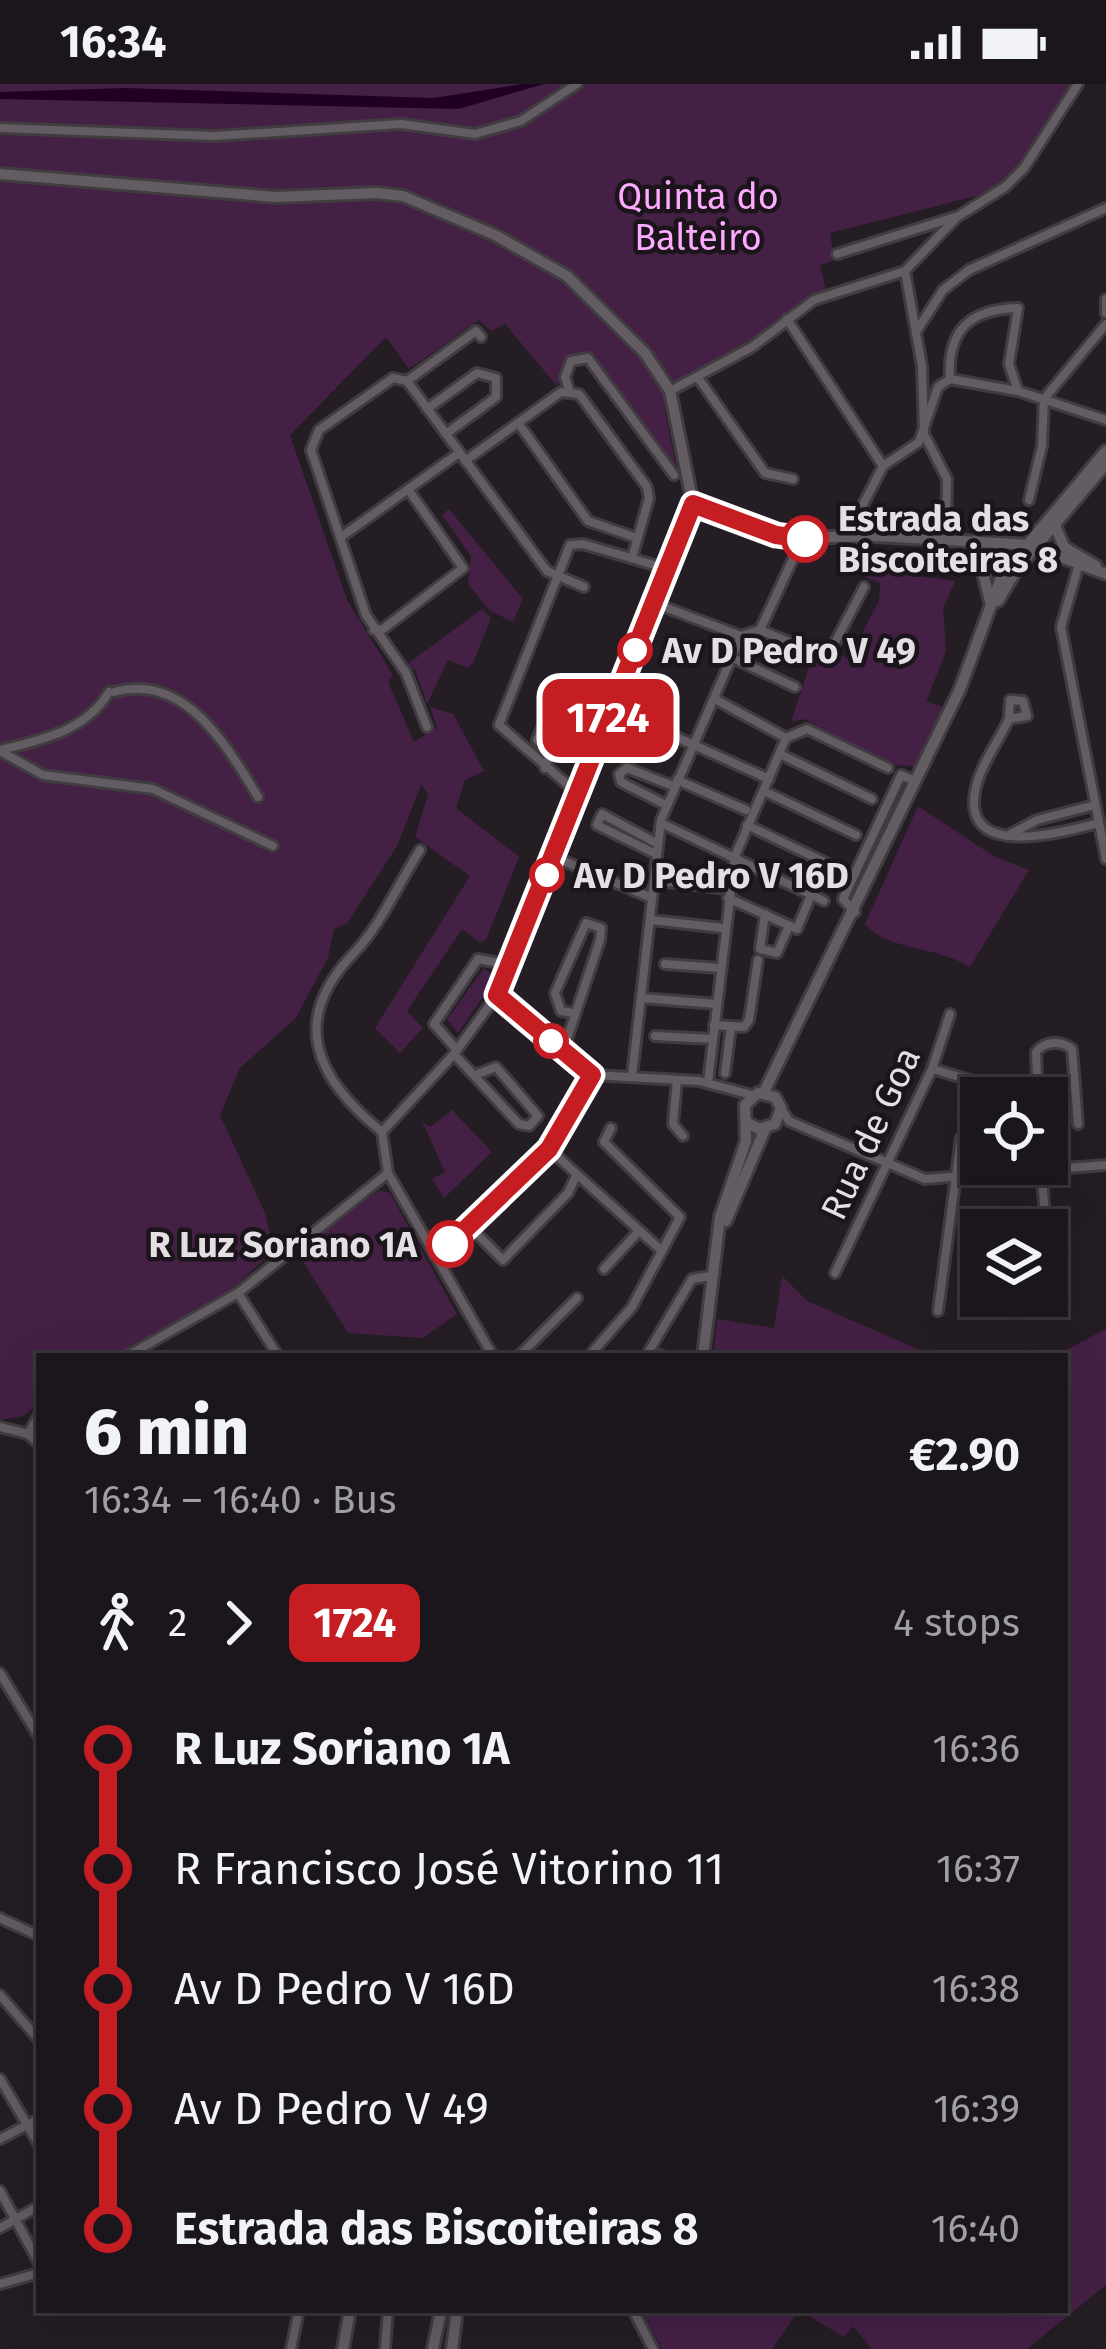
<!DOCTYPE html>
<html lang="en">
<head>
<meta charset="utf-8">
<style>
	:root { --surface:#1b161b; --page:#282328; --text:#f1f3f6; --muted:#a09fa3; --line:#39353a }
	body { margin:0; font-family:"Fira Sans",sans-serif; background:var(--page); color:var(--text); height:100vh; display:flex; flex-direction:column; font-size:45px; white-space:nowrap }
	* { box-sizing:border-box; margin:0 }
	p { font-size:39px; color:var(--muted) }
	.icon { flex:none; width:66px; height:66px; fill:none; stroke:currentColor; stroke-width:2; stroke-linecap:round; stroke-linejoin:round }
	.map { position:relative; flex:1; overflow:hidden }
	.drawer { position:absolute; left:36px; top:1269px; width:1032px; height:960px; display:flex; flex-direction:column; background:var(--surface); border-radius:0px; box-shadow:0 12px 48px #0002,0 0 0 3px var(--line) }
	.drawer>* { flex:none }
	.badge { padding:0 24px; border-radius:18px; font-size:42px; line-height:78px }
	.fabs { position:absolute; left:960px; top:993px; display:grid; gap:24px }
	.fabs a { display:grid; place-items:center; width:108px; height:108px; border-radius:0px; background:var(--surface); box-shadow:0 12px 48px #0002,0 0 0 3px var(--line); font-size:60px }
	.map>.badge { position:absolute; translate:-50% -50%; box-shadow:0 0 0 6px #fff }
	.legs { display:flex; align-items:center; gap:18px; height:132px; padding:0 48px; font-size:39px }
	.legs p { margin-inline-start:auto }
	.head { display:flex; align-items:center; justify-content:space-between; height:204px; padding:0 48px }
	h1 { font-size:66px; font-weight:800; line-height:90px }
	ul { padding:0 48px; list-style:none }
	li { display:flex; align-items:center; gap:42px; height:120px; font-size:45px }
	li i { display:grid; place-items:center; width:18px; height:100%; margin:0 15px; background:currentColor }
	li i::after { content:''; width:30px; height:30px; margin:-15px; border:9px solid; border-radius:50%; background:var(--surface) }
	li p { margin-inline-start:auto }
	li:first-child i { background:linear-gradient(#0000 50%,currentColor 0) }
	li:last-child i { background:linear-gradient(currentColor 50%,#0000 0) }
	.status { display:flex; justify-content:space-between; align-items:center; height:84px; padding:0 60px; background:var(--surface); direction:ltr }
	.status svg { height:33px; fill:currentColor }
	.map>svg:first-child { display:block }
	.green { fill:#442045 }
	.water { fill:#200023 }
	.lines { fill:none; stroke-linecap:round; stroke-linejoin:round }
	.street-casing { stroke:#403c40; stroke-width:14 }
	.secondary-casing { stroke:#403c40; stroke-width:16 }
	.street { stroke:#635c63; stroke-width:8 }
	.secondary { stroke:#635c63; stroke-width:10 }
	.line-1-casing { stroke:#fff; stroke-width:27 }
	.line-1 { stroke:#c61d23; stroke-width:18 }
	.stop-1-dot { fill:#fff; stroke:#c61d23; stroke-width:6 }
	.labels { text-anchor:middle; stroke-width:9; stroke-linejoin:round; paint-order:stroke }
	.park-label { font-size:36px; fill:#fdaaff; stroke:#1b151b }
	.stop-label { font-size:36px; font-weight:bold; fill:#e3dfe3; stroke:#1b151b; text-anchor:start }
	.street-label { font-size:36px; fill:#e3dfe3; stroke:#1b151b }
</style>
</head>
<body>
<div class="status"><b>16:34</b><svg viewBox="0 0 49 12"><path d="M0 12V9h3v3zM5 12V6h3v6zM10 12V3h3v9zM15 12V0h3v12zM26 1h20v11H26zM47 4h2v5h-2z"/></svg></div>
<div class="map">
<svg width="1106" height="2265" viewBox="0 0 1106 2265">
	<rect width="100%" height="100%" fill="#241e24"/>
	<g class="green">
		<path d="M0,0h1070l-57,91 -29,19 -154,39 4,27 -14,5 7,30 -75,52 -82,45 -5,19 12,59 -87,-114 -22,3 -11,27 -52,-62 -14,7 -12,-11 -70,49 -23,-32 -96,98 57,165 46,75 -5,7 26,60 23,-15 -7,-20 23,7 31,57 -19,9 -9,28 63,49 -33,83 -7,2 -17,-13 -55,82 16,17 -23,25 -25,-25 95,-152 -55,-39 13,-43 -7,-9 -24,61 -50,77 -13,6 -6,29 -33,61 -55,49 -20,47 45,98 9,37 -46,43 -104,58 -12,5h-73v47l-15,13 -24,4z"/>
		<path d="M449,425l74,90 -10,23 -24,-12 -21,-26 3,-28 -29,-41z"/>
		<path d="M870,486l85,11 -12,28 3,42 -20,51 18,5 -29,59 -25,-1 -85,-46 -14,3 21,-64 15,9 9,-15 13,7 30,-58 1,-18 -15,-6z"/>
		<path d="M482,525l9,9 -18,45 -5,5 -20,-8 -21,44 -12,-34 -9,-5z"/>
		<path d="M918,722l77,51 34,13 -59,97c-38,-23 -80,-15 -105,-43z"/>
		<path d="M484,884l12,10 -38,55 -11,-14z"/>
		<path d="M452,1026l40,42 -48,46 -12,-19 13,-7 -23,-51 8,6z"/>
		<path d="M379,1106l11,3 67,121 -34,24 -75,-5 -51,-81z"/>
		<path d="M782,1192l25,25 127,55h-221l4,-37 57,9z"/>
		<path d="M1106,1245v956l-79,64h-155l-19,-23 -9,11 -45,-27 -27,39h-110l-21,-39h424v-954h-10z"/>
	</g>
	<path class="water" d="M523,0h21l-85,25 -459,-10v-7l125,-4 309,10z"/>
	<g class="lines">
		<defs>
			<g id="street">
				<path d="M0,44l215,8 186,-12 74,10 46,-13 56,-37"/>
				<path d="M837,170l118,-37"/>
				<path d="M905,187l17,95 2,68 23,45 -1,61"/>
				<path d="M1106,215v14"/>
				<path d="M787,235l96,147"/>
				<path d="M916,248l27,-42 26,-20 137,-62"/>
				<path d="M699,295l66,94 28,6"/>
				<path d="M950,295c-3,-49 20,-70 68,-71l-9,56 9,27"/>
				<path d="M407,297l69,-50 5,6"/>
				<path d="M569,306l-4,-13 6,-16 17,-3 86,117"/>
				<path d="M670,307l82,-44 62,-47 91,-29 52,-54 48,-30 19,-19 54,-84"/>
				<path d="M427,325l50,-36 19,5v19l-50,37"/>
				<path d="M519,340l69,97 49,17"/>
				<path d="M465,377l96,-69 18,2 68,93 2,11 -17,60"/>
				<path d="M1029,416l13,-54 2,-47 62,-75"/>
				<path d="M847,452l36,-70 36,-24 19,-55 12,-8 68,12 88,29"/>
				<path d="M341,453l118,-84"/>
				<path d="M1079,480l-18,63 45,232"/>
				<path d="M654,519l87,33"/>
				<path d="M374,546l9,-1 80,-61 -55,-79"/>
				<path d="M760,546l67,28 37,-71"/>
				<path d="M741,552l19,-6 33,-71"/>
				<path d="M733,574l62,29"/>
				<path d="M114,608c71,-20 113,54 144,105"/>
				<path d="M715,615l71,39"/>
				<path d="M612,624l157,71"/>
				<path d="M1009,635l1,-19 13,1 4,15 -18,3c-10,21 -28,46 -33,68 -18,75 87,45 123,36"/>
				<path d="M427,643l-21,-54 -40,-58 -55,-165 8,-20 74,-52 14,3 140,190 37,16"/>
				<path d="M786,654l21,-9 81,39"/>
				<path d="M0,666c41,-10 86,-19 109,-58"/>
				<path d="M0,667l43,24 110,14 120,57"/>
				<path d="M782,671l90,44"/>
				<path d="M545,684l32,-82 -15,-6 -25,60 13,12"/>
				<path d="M677,696l69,30"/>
				<path d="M764,707l92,44"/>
				<path d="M577,709l-78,-68 71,-180 13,-1 85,25"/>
				<path d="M666,721l-45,-23 -2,-8 8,-6 46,18"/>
				<path d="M661,739l163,78"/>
				<path d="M747,741l92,44"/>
				<path d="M1007,752l30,-16 58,-15"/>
				<path d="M656,770l-59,-29 5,-11 56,30"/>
				<path d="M554,773l98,41"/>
				<path d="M668,798l61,7"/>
				<path d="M728,814l69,31 14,-34"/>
				<path d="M855,828l-12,-13 58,-124 14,6"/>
				<path d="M765,830l-5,35 17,4 12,-27"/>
				<path d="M651,836l72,8"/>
				<path d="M665,880l54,4"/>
				<path d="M497,911l96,80 106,6 53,14"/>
				<path d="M642,914l74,6"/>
				<path d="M714,941l30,2 5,-7 9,-60"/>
				<path d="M655,952l58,3"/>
				<path d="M457,966l-23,-26 44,-65 32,6"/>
				<path d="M563,967l37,-111 1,-12 -15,-5 -31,70 6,18 12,2"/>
				<path d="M454,970l65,70 10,2 9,-10 -42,-49 -21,8"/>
				<path d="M933,985l96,29"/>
				<path d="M725,989l6,-46"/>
				<path d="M632,992l29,-256 80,-184"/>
				<path d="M677,996l-4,44 10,12"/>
				<path d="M708,998l27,-226 51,-118"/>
				<path d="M1038,1014l-2,-46c9,-11 25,-12 36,-3l6,75"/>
				<path d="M781,1024l8,13 136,58 181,-14"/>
				<path d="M382,1048c-67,-54 -93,-112 -28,-179 26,-27 45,-70 66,-103"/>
				<path d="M549,1065l113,102"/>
				<path d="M1041,1080l5,66"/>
				<path d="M469,1142l34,34 65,-67 8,-17"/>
				<path d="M1047,1162l4,55"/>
				<path d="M436,1173l113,-108 44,-74"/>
				<path d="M604,1185l33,-36"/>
				<path d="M835,1189l97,-204 18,-55"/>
				<path d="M238,1209l40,63"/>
				<path d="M938,1227l23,-173"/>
				<path d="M657,1271l6,1"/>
				<path d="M127,1272l111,-63 150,-120"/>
				<path d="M493,1272l-105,-183 -6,-41 72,-78 43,-59 196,-491"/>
				<path d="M519,1272l58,-58"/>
				<path d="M589,1272l43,-49 48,-90 -76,-75 7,-14"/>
				<path d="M646,1272l46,-77 19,-3"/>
				<path d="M0,1343l28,7 11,10"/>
				<path d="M28,1350l11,-19"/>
				<path d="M0,1589l39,64"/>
				<path d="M0,1834l39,18"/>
				<path d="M0,1911l39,45"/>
				<path d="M0,1995l39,66"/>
				<path d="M0,2055l39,-20"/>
				<path d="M0,2107l39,72"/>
				<path d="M0,2144l39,-22"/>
				<path d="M0,2200l39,-11"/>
				<path d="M633,2226l20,39"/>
				<path d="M291,2265l8,-39"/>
				<path d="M385,2265l3,-39"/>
			</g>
			<g id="secondary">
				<path d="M0,90l276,23 101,-4 26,3 92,39 72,41 78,77 25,38 23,113 95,34 89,-2 152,9 77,29"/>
				<path d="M1056,444l8,19 32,19"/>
				<path d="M975,457l16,64"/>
				<path d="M998,517l19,-32 89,-105"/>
				<path d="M764,1008l196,-403 42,-114 104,-124"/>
				<path d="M726,1137l39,-92"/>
				<path d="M703,1272l17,-139 26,-76 -1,-36 13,-12 17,4 6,11 -6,16 -16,5 -11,-6"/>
				<path d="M343,2265l7,-39"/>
				<path d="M433,2265l8,-39"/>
				<path d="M452,2265l5,-39"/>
			</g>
		</defs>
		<use href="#street" class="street-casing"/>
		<use href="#secondary" class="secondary-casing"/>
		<use href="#street" class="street"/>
		<use href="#secondary" class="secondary"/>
	</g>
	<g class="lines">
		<defs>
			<path id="line-1" d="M450,1160l99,-95 43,-74 -95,-80 196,-491 83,31 29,4"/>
		</defs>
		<use href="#line-1" class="line-1-casing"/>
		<use href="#line-1" class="line-1"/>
	</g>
	<g class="stop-1-dot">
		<circle cx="805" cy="455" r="21"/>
		<circle cx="635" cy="566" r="15"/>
		<circle cx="547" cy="791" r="15"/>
		<circle cx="551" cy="957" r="15"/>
		<circle cx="450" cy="1160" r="21"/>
	</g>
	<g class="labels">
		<g class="park-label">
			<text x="698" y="125">Quinta do<tspan x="698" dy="41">Balteiro</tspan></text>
		</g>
		<g class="stop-label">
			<text x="838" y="447">Estrada das<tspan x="838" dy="41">Biscoiteiras 8</tspan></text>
			<text x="662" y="579">Av D Pedro V 49</text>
			<text x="574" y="804">Av D Pedro V 16D</text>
			<text x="417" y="1173" text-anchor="end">R Luz Soriano 1A</text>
		</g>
		<g class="street-label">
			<text transform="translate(870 1049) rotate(-65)" y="13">Rua de Goa</text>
		</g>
	</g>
</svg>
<div class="fabs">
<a><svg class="icon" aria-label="locate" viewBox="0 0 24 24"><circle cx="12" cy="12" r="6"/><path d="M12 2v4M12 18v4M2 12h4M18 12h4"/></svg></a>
<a><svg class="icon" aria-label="layers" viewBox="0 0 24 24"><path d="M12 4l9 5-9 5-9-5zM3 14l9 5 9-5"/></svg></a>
</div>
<b class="badge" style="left:608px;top:634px;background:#c61d23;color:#fff">1724</b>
<section class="drawer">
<div class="head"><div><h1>6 min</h1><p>16:34 – 16:40 · Bus</p></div><b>€2.90</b></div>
<div class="legs"><svg class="icon" aria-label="walk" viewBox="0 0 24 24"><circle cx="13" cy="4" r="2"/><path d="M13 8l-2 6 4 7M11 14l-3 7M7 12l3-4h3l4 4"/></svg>2<svg class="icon" aria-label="forward" viewBox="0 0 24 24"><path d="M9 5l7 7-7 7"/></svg><b class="badge" style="background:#c61d23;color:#fff">1724</b><p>4 stops</p></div>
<ul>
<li><i style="color:#c61d23"></i><b>R Luz Soriano 1A</b><p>16:36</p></li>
<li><i style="color:#c61d23"></i><span>R Francisco José Vitorino 11</span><p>16:37</p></li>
<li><i style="color:#c61d23"></i><span>Av D Pedro V 16D</span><p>16:38</p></li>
<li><i style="color:#c61d23"></i><span>Av D Pedro V 49</span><p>16:39</p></li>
<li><i style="color:#c61d23"></i><b>Estrada das Biscoiteiras 8</b><p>16:40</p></li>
</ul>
</section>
</div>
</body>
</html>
